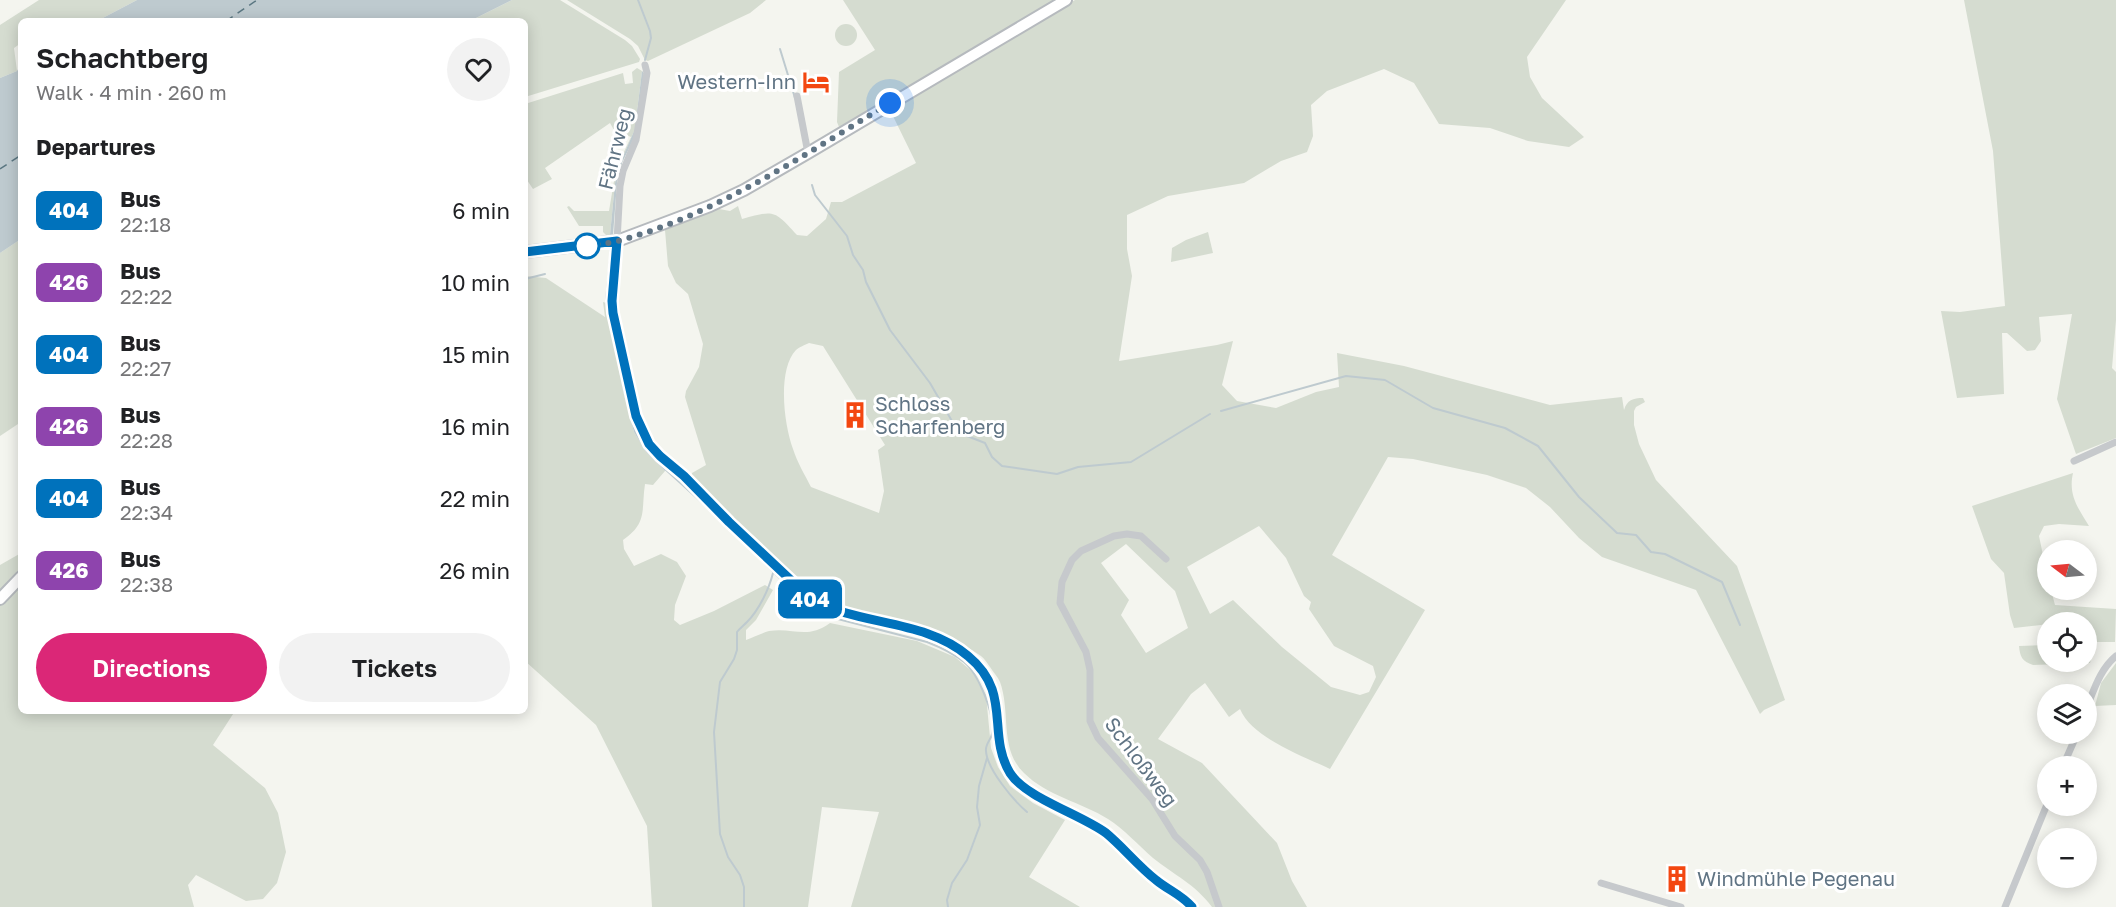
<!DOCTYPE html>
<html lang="en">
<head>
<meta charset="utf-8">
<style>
	:root { --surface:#fff; --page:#f2f2f2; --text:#202124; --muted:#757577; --accent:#db2777 }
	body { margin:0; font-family:"Golos Text",sans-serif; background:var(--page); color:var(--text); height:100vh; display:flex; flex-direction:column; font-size:22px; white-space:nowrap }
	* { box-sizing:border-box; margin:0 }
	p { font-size:20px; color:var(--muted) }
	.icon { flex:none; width:33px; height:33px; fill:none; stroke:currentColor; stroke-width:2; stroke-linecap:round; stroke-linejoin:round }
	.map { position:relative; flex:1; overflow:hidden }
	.details { position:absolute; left:18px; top:18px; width:510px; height:696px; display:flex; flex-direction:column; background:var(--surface); border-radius:9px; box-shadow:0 3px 15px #0003 }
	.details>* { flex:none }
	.badge { padding:0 12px; border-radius:9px; font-size:21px; line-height:39px }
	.needle { width:39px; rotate:286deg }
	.controls { position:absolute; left:2037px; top:540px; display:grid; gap:12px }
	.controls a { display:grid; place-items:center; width:60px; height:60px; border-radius:50%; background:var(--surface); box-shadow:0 3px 15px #0003; font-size:30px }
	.you { position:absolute; width:30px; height:30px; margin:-15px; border:4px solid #fff; border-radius:50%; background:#1a73e8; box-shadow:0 0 0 9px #1a73e833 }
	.map>.badge { position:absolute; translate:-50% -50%; box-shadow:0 0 0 3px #fff }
	h2 { padding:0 18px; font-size:22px; line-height:54px }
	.round { display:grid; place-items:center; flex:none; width:63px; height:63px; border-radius:32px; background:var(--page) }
	.headline { display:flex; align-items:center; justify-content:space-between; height:102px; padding:0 18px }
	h1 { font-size:28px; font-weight:600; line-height:45px }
	.primary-button { display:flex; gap:12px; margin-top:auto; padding:12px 18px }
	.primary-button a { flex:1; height:69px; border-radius:36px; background:var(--accent); color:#fff; font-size:24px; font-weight:600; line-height:69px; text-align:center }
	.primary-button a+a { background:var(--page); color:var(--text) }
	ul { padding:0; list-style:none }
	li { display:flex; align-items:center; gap:18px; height:72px; padding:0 18px }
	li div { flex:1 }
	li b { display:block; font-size:22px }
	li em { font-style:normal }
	li .badge { min-width:66px; font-weight:700; text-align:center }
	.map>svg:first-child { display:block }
	.green { fill:#d5dcd0; fill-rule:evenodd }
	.water { fill:#becacf }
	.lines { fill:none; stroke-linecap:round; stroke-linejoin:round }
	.stream { stroke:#becacf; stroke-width:2 }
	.ferry { stroke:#5b7782; stroke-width:1.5; stroke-dasharray:8 6; stroke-linecap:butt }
	.secondary-casing { stroke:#b5bbbf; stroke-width:12 }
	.primary-casing { stroke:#b6babe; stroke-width:14 }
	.street { stroke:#c6c9cc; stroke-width:7 }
	.secondary { stroke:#fff; stroke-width:9 }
	.primary { stroke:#fff; stroke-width:10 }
	.line-casing { stroke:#fff; stroke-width:14 }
	.line { stroke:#0072bc; stroke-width:9 }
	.walk { stroke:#607484; stroke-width:6; stroke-dasharray:0 10.8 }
	.stop-dot { fill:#fff; stroke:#0072bc; stroke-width:3 }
	.labels { text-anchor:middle; stroke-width:6; stroke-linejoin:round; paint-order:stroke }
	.poi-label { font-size:20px; fill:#607484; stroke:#fff; text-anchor:start }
	.street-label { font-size:20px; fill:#607484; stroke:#fff }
</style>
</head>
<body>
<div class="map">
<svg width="2116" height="907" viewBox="0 0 2116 907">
	<rect width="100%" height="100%" fill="#f4f5ef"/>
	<g class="green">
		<path d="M39,0h98l-40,21h-76v22l-7,5 3,23 -17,7v-53z"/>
		<path d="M512,0h48l65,40 7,6 8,13 -1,3 -114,35v-76h-83l32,-2z"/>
		<path d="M567,0h199l-16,13 -102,48 -3,-1 -7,-14 -8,-7z"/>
		<path d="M843,0h213l-217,127 -2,-5 2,-50 36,-22z"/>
		<path d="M1075,0h491l-39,57 3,20 12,21 42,39 -15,10 -41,-6 -38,-13 -51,-4 -25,-41 -30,-14 -57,22 -16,14 2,31 -6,16 -26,9 -37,22 -76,13 -41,19v34l5,27 -13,85 98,-16 16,-4 -11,44 15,16 39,7 40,-16 23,-5 -2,-34 67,13 146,39 72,-8 2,13c3,-10 9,-12 19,-12l2,4 -9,5 -2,4v14l5,19 17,36 81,86 48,134 -21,10 -4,4 -64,-124 -94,-33 -23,-19 -29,-31 -24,-19 -39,-13 -74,-16 -25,-2 -56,98 93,55 -95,159c-27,-13 -78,-31 -90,-60l-11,8 -24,-34 -14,11 -33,45 44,24 75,80 15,38 15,26h-95c-17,-23 -38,-32 -59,-49 -15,-13 -29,-29 -45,-39 -27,-17 -61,-23 -84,-46 -25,-24 -13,-61 -24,-91 -2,-5 -7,-10 -10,-15 -3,-4 -5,-8 -9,-11 -47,-35 -123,-31 -174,-65l-116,-113 1,-5 14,-8 -21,-68 1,-6 13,-24 4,-23 -15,-50 -12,-11 -8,-17 -3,-36 54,-21 11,2 8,-5 4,13c33,-9 32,-9 55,16l10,1 19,-17 5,-17h11l74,-39 -25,-51 -13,7 2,-4zM809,343l14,3 62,99 -7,5 6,41 -5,22 -68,-26c-6,-12 -14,-25 -18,-38 -9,-24 -16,-79 3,-99 3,-3 9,-5 13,-7zM1259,526l27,32 18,38 7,6 -2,7 25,37 39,20 3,11 -7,15 -9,3 -29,-8 -49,-40 -49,-47 -23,14 -23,-47zM1126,544l49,47 13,37 -42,25 -25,-38 8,-15 -28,-37z"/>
		<path d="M1964,0h152v320l-4,48 4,4v66l-40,16 -19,-55 15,-85 -33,3 2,24 -6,9 -8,1 -20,-18h-5l2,61 -47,4 -16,-87 19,1 45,-6 -12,-155z"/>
		<circle cx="846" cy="35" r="11"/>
		<path d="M637,68l5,3 -7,58 -14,32 -6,22 -5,52 -3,1 -4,-4v-6h-24l-12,-19 2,-1 5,5h35l7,-42 15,-32 -17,-7 -4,-7 -65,45 7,11 -19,10 -8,-12v-73l98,-31 2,11 8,-1 -1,-11z"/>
		<path d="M1208,232l5,21 -42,9 1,-14 14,-8z"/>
		<path d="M21,239v183l-21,14v-183z"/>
		<path d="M525,276l21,2 59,39 -2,-15 3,1 17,88 11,41 12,20 19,19 -12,14 -8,-1c-4,26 3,39 -22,56l1,9 10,17 27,-12 16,8 9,14 -11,29 -1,15 6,5 34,-14 51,-26 8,5 -17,30 -10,10v10c8,-3 16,-7 23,-9 24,-4 38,9 61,-8l87,18 38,16 19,16 12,22 5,53 7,19 12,19 23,17 32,17 -36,57 51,30h-229l28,-95 -57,-5 -14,100h-156l-5,-81 -51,-101 -71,-64z"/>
		<path d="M2073,473c-5,22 5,35 16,53l-30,-2 -15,2 -5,10 8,38 1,16h3l4,15 61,4 -1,33h-19l-6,21 -57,2c-11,-4 -13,-8 -14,-19l28,-1 1,17h38v-40h-9l-1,-1 -62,7 -4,-13 -6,-42 -13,-14 -19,-53z"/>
		<path d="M21,553v158h214l-22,34 52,43 13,25 8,39 -9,31 -14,16 -17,2 -50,-26 -8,10 6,22h-194v-342z"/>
		<path d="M2116,663v42l-21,1 6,-23z"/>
	</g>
	<g class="water">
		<path d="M137,0h375l-38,19 -32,2h-345z"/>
		<path d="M21,64v175l-21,14v-175l17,-7z"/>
		<path d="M642,71l2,2 -10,65 -12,25 -5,20 -4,52h-3l5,-52 6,-22 14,-32z"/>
		<path d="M606,303h1l26,122 10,19 10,13 13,12 -1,2 -19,-19 -12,-20 -11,-41z"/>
	</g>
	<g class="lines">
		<g class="stream">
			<path d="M638,0l12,31 1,7 -6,22"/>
			<path d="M780,49l15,49"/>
			<path d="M812,185l3,10 32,41 6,19 10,15 3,12 24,48 40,53 26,45 11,8 18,7 7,14 10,9 55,8 21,-7 53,-5 79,-48"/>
			<path d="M610,256l1,-12"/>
			<path d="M525,279l20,-5"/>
			<path d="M1221,411l125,-35 39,4 48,28 72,20 33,18 41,51 38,36 19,2 15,17 14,2 57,28 18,43"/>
			<path d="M665,469l54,49"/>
			<path d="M729,528l75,74 30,16 93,24c13,5 26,11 37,20 14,11 32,54 28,72 -1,6 -7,10 -6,17 1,18 27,49 41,61"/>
			<path d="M744,907v-20l-4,-12 -12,-18 -8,-23 -6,-102 6,-50 14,-23 3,-9v-18c3,-4 6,-6 10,-10 12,-12 22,-33 26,-49"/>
			<path d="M948,907l-1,-7 5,-17 15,-23 13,-35 -3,-18 2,-21 8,-28"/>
		</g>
		<g class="ferry">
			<path d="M226,21l31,-21"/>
			<path d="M0,169l21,-14"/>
		</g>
		<defs>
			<path id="secondary" d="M617,241l-6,60 2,12 23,103 13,28 11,12 24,20 45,46 82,77c48,27 114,20 157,57 45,37 18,76 42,117 15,25 71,41 96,60 17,14 32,33 50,47 12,10 26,15 36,27"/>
			<g id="primary">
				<path d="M525,252l92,-11 93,-35 34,-16 64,-37 258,-153"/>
				<path d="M0,599l21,-22"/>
			</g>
		</defs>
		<use href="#secondary" class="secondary-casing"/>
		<use href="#primary" class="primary-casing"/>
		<g class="street">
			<path d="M797,96l11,57"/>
			<path d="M617,241l3,-55 3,-15 13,-31 11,-67 -2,-8"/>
			<path d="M2074,461l42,-19"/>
			<path d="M1166,559l-25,-23 -14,-2 -13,2 -33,15 -9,9 -10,22 -2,21 26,49 4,18v51l8,17 54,61 23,37 25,24 7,12 12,35"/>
			<path d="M2086,709c8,-19 14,-40 30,-53"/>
			<path d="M2063,766l14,-32"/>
			<path d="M1601,883l80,24"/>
			<path d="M2005,907l43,-105"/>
		</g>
		<use href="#secondary" class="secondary"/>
		<use href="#primary" class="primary"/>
	</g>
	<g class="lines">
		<defs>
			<path id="line" d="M525,252l92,-11 -5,60 1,12 23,103 13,28 11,12 24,20 45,46 82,77c48,27 114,20 157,57 45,37 18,77 42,117 16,25 70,41 96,60 17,14 32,33 50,47 12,10 26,15 36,27"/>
		</defs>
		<use href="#line" class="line-casing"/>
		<use href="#line" class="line"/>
		<path class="walk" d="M587,246c9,-2 18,-2 27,-4 98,-25 190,-87 276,-139"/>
	</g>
	<defs>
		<symbol id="hotel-bare" viewBox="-9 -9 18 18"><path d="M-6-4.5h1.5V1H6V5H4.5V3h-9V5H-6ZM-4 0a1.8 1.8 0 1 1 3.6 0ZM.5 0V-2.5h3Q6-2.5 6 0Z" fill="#f34711" stroke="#fff" stroke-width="2.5" paint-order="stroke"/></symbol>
		<symbol id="building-bare" viewBox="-9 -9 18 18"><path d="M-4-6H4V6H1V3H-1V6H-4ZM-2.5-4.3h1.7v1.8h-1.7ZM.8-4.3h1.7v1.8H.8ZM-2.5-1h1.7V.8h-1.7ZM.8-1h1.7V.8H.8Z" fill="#f34711" stroke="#fff" stroke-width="2.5" paint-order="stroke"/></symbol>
	</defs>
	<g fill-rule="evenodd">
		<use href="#hotel-bare" x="797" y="63" width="38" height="38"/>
		<use href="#building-bare" x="836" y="396" width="38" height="38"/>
		<use href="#building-bare" x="1658" y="860" width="38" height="38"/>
	</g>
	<circle class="stop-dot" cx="587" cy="246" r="12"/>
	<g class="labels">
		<g class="poi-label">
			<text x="796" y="89" text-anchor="end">Western-Inn</text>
			<text x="875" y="411">Schloss<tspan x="875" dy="23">Scharfenberg</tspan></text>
			<text x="1697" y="886">Windmühle Pegenau</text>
		</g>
		<g class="street-label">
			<text transform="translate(615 149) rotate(-76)" y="7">Fährweg</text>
			<text transform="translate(1141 762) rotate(53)" y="7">Schloßweg</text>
		</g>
	</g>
</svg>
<div class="controls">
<a><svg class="needle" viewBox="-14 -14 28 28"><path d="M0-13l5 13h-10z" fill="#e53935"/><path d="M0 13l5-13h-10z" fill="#757577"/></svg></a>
<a><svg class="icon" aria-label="locate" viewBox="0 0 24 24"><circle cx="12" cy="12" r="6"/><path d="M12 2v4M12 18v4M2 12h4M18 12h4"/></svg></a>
<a><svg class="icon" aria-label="layers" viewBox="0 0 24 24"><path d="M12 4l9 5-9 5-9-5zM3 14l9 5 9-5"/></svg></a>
<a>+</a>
<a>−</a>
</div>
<div class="you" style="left:890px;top:103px"></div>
<b class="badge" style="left:810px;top:599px;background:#0072bc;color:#fff">404</b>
<section class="details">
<div class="headline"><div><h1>Schachtberg</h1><p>Walk · 4 min · 260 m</p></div><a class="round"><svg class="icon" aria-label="heart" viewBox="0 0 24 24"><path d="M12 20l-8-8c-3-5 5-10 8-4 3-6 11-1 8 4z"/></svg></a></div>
<h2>Departures</h2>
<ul>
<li><span class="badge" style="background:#0072bc;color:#fff">404</span><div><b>Bus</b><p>22:18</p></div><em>6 min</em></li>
<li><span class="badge" style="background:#8e44ad;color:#fff">426</span><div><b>Bus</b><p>22:22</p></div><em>10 min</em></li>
<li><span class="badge" style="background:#0072bc;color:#fff">404</span><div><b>Bus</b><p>22:27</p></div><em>15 min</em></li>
<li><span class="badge" style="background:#8e44ad;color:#fff">426</span><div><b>Bus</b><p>22:28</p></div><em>16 min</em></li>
<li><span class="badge" style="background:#0072bc;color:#fff">404</span><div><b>Bus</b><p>22:34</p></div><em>22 min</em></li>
<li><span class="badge" style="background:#8e44ad;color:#fff">426</span><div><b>Bus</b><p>22:38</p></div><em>26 min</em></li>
</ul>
<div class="primary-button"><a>Directions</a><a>Tickets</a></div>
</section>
</div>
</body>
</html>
